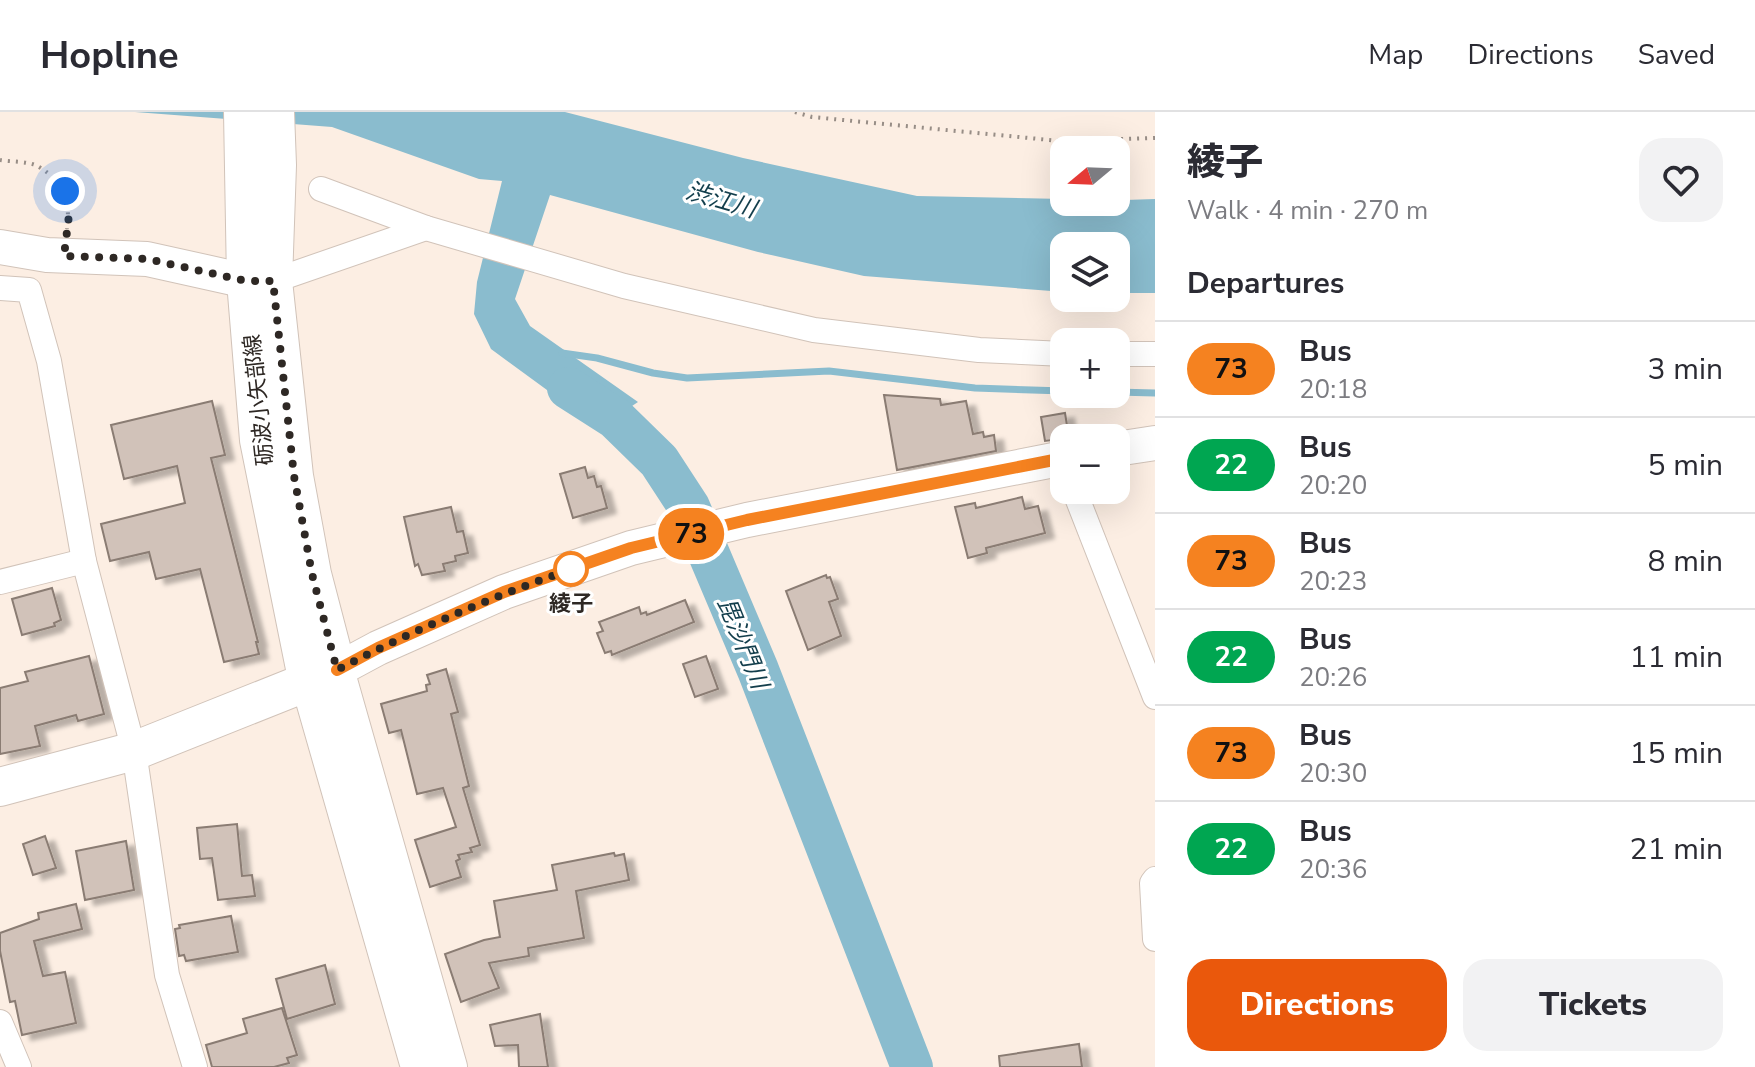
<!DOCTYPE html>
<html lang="en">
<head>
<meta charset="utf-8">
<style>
	:root { --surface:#fff; --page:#f2f2f3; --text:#2b2b33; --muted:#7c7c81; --line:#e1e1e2; --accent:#ea580c }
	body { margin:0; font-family:"Nunito Sans","Noto Sans JP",sans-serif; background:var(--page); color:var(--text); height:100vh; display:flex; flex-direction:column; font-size:30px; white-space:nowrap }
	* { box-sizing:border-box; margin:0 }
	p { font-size:26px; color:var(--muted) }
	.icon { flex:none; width:44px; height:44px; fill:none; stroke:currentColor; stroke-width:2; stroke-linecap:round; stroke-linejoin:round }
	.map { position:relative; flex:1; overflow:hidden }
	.details { display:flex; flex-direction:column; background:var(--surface); width:600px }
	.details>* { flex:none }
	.badge { padding:0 16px; border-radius:26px; font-size:28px; line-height:52px }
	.needle { width:52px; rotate:251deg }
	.tools { position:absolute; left:1050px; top:24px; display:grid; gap:16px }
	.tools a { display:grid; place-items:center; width:80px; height:80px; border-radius:16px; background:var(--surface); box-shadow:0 8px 32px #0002; font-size:40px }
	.you { position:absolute; width:40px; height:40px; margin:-20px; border:6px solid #fff; border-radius:50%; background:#1a73e8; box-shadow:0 0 0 12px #1a73e833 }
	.map>.badge { position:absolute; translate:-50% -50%; box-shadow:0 0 0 4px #fff }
	h2 { padding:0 32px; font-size:30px; line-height:72px }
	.round { display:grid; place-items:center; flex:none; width:84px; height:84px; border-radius:24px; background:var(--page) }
	.overview { display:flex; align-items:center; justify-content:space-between; height:136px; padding:0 32px }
	h1 { font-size:38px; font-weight:800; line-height:60px }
	.action { display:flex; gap:16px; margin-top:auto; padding:16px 32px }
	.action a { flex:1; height:92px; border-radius:24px; background:var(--accent); color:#fff; font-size:32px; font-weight:800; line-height:92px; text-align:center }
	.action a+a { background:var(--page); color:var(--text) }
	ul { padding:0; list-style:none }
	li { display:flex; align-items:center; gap:24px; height:96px; padding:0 32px; border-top:2px solid var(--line) }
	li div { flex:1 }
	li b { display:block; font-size:30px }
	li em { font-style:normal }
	li .badge { min-width:88px; font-weight:700; text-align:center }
	header { display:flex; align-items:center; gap:48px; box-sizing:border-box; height:112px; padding:0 40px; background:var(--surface); border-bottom:2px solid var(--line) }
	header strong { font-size:38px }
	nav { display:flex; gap:44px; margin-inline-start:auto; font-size:28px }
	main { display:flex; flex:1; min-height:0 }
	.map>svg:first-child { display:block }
	.water { fill:#8abcce }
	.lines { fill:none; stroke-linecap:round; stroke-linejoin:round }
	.stream { stroke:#8abcce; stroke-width:7 }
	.river { stroke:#8abcce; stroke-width:42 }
	.building { fill:#d1c2b9; stroke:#8a7c73; stroke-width:2; filter:url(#shadow) }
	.street-casing { stroke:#d1c3b9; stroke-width:26 }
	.secondary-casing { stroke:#d1c3b9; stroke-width:36 }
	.primary-casing { stroke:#d1c3b9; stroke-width:40 }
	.path { stroke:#978d86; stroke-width:4; stroke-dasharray:2 6; stroke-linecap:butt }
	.street { stroke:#fff; stroke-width:24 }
	.secondary { stroke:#fff; stroke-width:34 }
	.primary { stroke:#fff; stroke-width:38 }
	.line-casing { stroke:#fff; stroke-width:18 }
	.line { stroke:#f58220; stroke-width:12 }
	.walk { stroke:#2e2824; stroke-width:8; stroke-dasharray:0 14.4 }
	.stop-dot { fill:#fff; stroke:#f58220; stroke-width:4 }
	.labels { text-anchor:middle; stroke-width:6; stroke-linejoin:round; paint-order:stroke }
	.street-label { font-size:22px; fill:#2e2824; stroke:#fff }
	.stop-label { font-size:22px; font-weight:bold; fill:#2e2824; stroke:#fff }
	.water-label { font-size:24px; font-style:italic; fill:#123e4c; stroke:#fff }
</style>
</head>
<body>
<header>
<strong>Hopline</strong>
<nav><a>Map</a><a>Directions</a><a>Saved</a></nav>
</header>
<main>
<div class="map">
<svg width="1155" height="955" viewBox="0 0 1155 955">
	<defs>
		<filter id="shadow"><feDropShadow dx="9" dy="5" stdDeviation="2" flood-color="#0004"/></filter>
	</defs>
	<rect width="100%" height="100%" fill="#fceee3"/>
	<path class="water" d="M135,0h430l178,46 174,38 147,3v3l91,-3v94h-39v-47h-52v46l-200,-16 -106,-24 -208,-57 -35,104 15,27 108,76 -39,26 -108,-79 -17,-35 3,-32 25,-101 -23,-2 -147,-52z"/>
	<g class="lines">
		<g class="stream">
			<path d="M562,241l35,5 56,15 34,5 142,-7 146,17 89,3"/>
			<path d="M1116,280l39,1"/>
		</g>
		<path class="river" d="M568,276l47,30 44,43 30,46 69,163 154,397"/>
	</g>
	<g class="building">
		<path d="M884,283l56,4 1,6 25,-4 7,33 10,-2 1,5 10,-2 2,16 -99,19z"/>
		<path d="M212,289l13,54 -14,3 47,184h-2l3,12 -35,8 -24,-93 -44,10 -7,-27 -39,9 -9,-37 84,-21 -8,-37 -53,13 -13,-54z"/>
		<path d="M1065,301l4,25 -24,3 -4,-24z"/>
		<path d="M585,355l3,11 6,-2 3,11 4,-1 6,22 -34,10 -13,-44z"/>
		<path d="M1022,385l3,12 13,-3 7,27 -59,15 1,5 -19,5 -13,-51 20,-4 1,5z"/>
		<path d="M451,395l6,25 6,-1 5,22 -13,3 1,5 -13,3 2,7 -23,4 -4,-11 -3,2 -11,-49z"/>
		<path d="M826,463l1,3 3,-1 8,22 -9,3 12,34 -33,14 -22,-59z"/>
		<path d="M52,476l9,32 -7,3 1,3 -33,9 -10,-36z"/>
		<path d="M685,488l9,22 -82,33 -1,-4 -6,2 -8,-20 6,-2 -4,-9 40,-15 2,7 5,-2 1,3z"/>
		<path d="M89,544l15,58 -26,7 -2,-6 -41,11 5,20 -40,8v-66l28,-7 -3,-9z"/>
		<path d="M706,544l12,33 -23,8 -12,-33z"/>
		<path d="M446,557l12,43 -7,2 18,72 -6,2 17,57 -10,3 2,4 -14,3 2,4 -4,2 5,16 -31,10 -15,-47 41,-13 -13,-39 -26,6 -16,-64 -12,3 -8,-29 46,-13 -1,-6 4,-1 -3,-9z"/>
		<path d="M237,712l5,52 10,-1 3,21 -37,4 -6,-42 -12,1 -3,-31z"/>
		<path d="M45,724l11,32 -23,7 -10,-31z"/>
		<path d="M126,729l8,49 -49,10 -9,-49z"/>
		<path d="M614,741l1,3 9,-2 5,26 -53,11 8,47 -56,10 1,8 -40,7 10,25 -38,14 -16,-48 39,-14 16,-3 -6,-36 63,-11 -5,-25z"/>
		<path d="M76,792l6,25 -48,12 9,35 22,-4 11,51 -54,12 -7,-34 -5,1 -10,-51v-18l39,-14 -1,-6z"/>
		<path d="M231,804l7,36 -52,9 -2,-6 -5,1 -4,-27 5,-1 -1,-3z"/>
		<path d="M325,853l10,39 -48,15 -11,-40z"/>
		<path d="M282,896l15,47 -10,3 2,5 -15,4h-62l-6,-22 41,-12 -4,-14z"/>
		<path d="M540,902l8,53h-29l-1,-22 -23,1 -5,-21z"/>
		<path d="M1079,932l3,23h-82l-1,-11z"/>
	</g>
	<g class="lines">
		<defs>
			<g id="street">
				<path d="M321,77l105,39 198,58 190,44 165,20 85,4"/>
				<path d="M273,169l153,-53"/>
				<path d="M0,176l29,2 20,71 35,200 50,190 33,224 28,92"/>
				<path d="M1116,242h39"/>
				<path d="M1074,378l81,207"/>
				<path d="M0,470l84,-21"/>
				<path d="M1155,767l-3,4 3,56"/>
				<path d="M0,910l19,45"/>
			</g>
			<g id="secondary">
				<path d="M0,135l47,8 100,4 99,22h27"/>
				<path d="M1116,337l39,-6"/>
				<path d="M308,571l110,384"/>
				<path d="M450,955l-113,-397 41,-22 126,-56 127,-44 116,-28 317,-62"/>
			</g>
			<g id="primary">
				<path d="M243,0l3,169 13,159 49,243"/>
				<path d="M0,675l134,-36 203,-81 -25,-96 -18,-98 -21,-195 4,-116 -2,-53"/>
			</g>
		</defs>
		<use href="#street" class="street-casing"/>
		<use href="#secondary" class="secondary-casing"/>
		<use href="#primary" class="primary-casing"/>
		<g class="path">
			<path d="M795,0l17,5 248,24 95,-3"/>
			<path d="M0,48c11,2 30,1 39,7 24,14 32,36 28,62"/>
		</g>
		<use href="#street" class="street"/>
		<use href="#secondary" class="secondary"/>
		<use href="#primary" class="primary"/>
	</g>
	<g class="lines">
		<defs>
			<path id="line" d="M337,558l41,-22 126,-56 127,-44 116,-28 317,-62"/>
		</defs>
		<use href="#line" class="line-casing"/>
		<use href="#line" class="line"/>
		<path class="walk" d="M65,79l4,24 -5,41 83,3 99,22h27l21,195 18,98 25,96c78,-41 160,-75 243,-104l-9,3"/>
	</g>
	<circle class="stop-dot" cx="571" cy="457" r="16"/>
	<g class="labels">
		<g class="street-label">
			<text transform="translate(258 288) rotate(-96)" y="8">砺波小矢部線</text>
		</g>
		<g class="stop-label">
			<text x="571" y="499">綾子</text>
		</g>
		<g class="water-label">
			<text transform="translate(721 88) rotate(16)" y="8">渋江川</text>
			<text transform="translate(743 531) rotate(68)" y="8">毘沙門川</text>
		</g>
	</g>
</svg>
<div class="tools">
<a><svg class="needle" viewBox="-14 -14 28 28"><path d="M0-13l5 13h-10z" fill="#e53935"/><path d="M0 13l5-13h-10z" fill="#7c7c81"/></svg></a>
<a><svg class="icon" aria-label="layers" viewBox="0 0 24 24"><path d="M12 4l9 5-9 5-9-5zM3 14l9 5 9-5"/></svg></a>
<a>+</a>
<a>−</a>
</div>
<div class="you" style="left:65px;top:79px"></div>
<b class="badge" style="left:691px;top:422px;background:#f58220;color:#111">73</b>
</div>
<section class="details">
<div class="overview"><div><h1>綾子</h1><p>Walk · 4 min · 270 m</p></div><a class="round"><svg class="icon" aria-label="heart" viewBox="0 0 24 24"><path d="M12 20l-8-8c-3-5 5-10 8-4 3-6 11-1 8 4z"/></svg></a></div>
<h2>Departures</h2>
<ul>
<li><span class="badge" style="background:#f58220;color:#111">73</span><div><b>Bus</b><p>20:18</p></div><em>3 min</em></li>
<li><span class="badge" style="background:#00a651;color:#fff">22</span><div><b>Bus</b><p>20:20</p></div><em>5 min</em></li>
<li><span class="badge" style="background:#f58220;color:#111">73</span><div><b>Bus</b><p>20:23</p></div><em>8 min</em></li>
<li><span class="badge" style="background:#00a651;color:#fff">22</span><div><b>Bus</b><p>20:26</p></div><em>11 min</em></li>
<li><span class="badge" style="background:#f58220;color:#111">73</span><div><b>Bus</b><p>20:30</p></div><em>15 min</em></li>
<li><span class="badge" style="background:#00a651;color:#fff">22</span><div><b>Bus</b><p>20:36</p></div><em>21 min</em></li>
</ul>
<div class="action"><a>Directions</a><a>Tickets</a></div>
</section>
</main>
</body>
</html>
